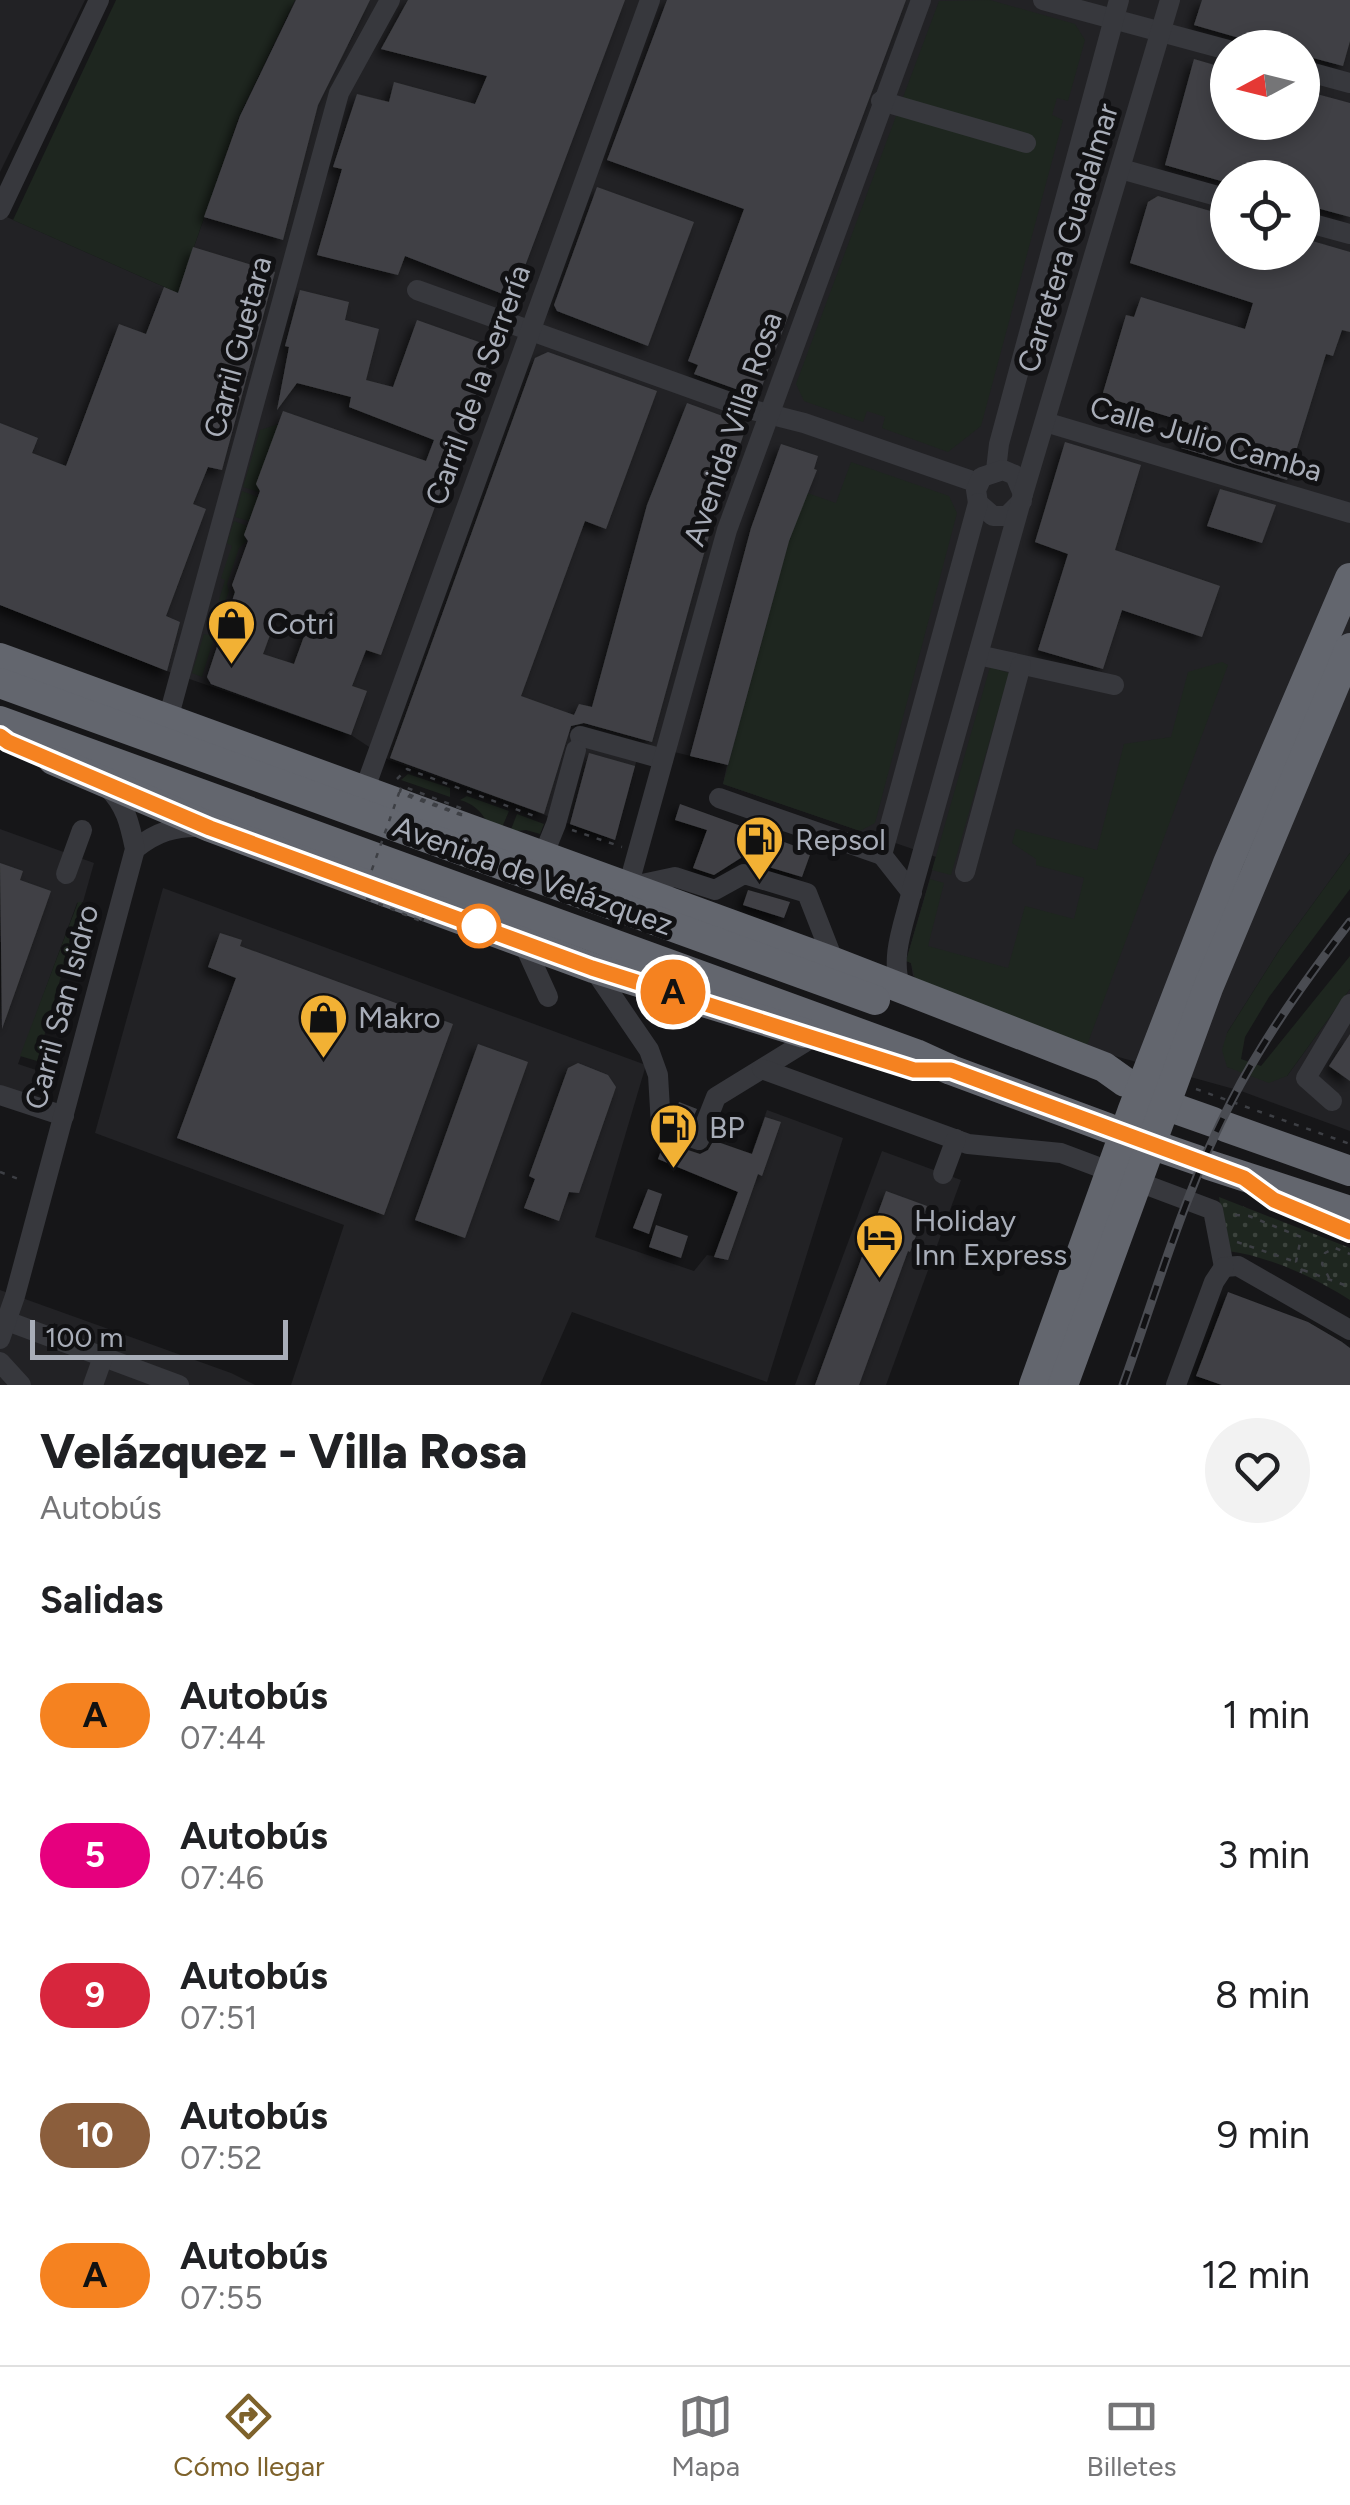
<!DOCTYPE html>
<html lang="es">
<head>
<meta charset="utf-8">
<style>
	:root { --surface:#fff; --page:#f2f2f2; --text:#202124; --muted:#757577; --line:#e0e0e0; --accent:#7e622b }
	body { margin:0; font-family:Figtree,sans-serif; background:var(--page); color:var(--text); height:100vh; display:flex; flex-direction:column; font-size:38px; white-space:nowrap }
	* { box-sizing:border-box; margin:0 }
	p { font-size:32px; color:var(--muted) }
	.icon { flex:none; width:55px; height:55px; fill:none; stroke:currentColor; stroke-width:2; stroke-linecap:round; stroke-linejoin:round }
	.map { position:relative; height:1385px; overflow:hidden }
	.drawer { display:flex; flex-direction:column; background:var(--surface); flex:1 }
	.drawer>* { flex:none }
	.badge { padding:0 20px; border-radius:32px; font-size:35px; line-height:65px }
	.needle { width:65px; rotate:263deg }
	.controls { position:absolute; left:1210px; top:30px; display:grid; gap:20px }
	.controls a { display:grid; place-items:center; width:110px; height:110px; border-radius:50%; background:var(--surface); box-shadow:0 5px 15px #0003; font-size:50px }
	.scale { position:absolute; left:30px; bottom:25px; width:258px; box-sizing:border-box; padding-left:10px; border:5px solid #a8adb8; border-top:0; font-size:28px; line-height:35px; white-space:nowrap; color:#a8adb8; -webkit-text-stroke:8px #111113; paint-order:stroke }
	.map>.badge { position:absolute; translate:-50% -50%; box-shadow:0 0 0 5px #fff }
	h2 { padding:0 40px; font-size:38px; line-height:90px }
	.round { display:grid; place-items:center; flex:none; width:105px; height:105px; border-radius:52px; background:var(--page) }
	.overview { display:flex; align-items:center; justify-content:space-between; height:170px; padding:0 40px }
	h1 { font-size:48px; font-weight:800; line-height:75px }
	ul { padding:0; list-style:none }
	li { display:flex; align-items:center; gap:30px; height:140px; padding:0 40px }
	li div { flex:1 }
	li b { display:block; font-size:38px }
	li em { font-style:normal }
	li .badge { min-width:110px; font-weight:700; text-align:center }
	.dock { display:flex; justify-content:space-around; align-items:center; height:140px; border-top:2px solid var(--line); background:var(--surface); font-size:28px; color:var(--muted) }
	.dock a { display:grid; justify-items:center; gap:5px }
	.dock .on { color:var(--accent) }
	.map>svg:first-child { display:block }
	.built { fill:#222225; fill-rule:evenodd }
	.green { fill:#1e261f }
	.park { fill:url(#park-dots) }
	.building { fill:#404145; fill-rule:evenodd; filter:url(#shadow) }
	.lines { fill:none; stroke-linecap:round; stroke-linejoin:round }
	.path { stroke:#3d3f44; stroke-width:2.5; stroke-dasharray:5 8; stroke-linecap:butt }
	.minor { stroke:#37383d; stroke-width:20 }
	.highway { stroke:#63666e; stroke-width:30 }
	.rail-casing { stroke:#4a4c52; stroke-width:9 }
	.rail { stroke:#111113; stroke-width:5; stroke-dasharray:15; stroke-linecap:butt }
	.path-bridge { stroke:#3d3f44; stroke-width:2.5; stroke-dasharray:5 8; stroke-linecap:butt }
	.highway-bridge { stroke:#63666e; stroke-width:30 }
	.line-casing { stroke:#fff; stroke-width:22 }
	.line { stroke:#f58220; stroke-width:15 }
	.stop-dot { fill:#fff; stroke:#f58220; stroke-width:5 }
	.labels { text-anchor:middle; stroke-width:10; stroke-linejoin:round; paint-order:stroke }
	.street-label { font-size:30px; fill:#a8adb8; stroke:#111113 }
	.poi-label { font-size:30px; fill:#a8adb8; stroke:#111113; text-anchor:start }
</style>
</head>
<body>
<div class="map">
<svg width="1350" height="1385" viewBox="0 0 1350 1385">
	<defs>
		<pattern id="park-dots" width="8" height="8" patternUnits="userSpaceOnUse" patternTransform="scale(2.5)"><rect width="8" height="8" fill="#1e261f"/><path d="M2 2h.1M6 6h.1" fill="none" stroke="#3c433d" stroke-width="1.8" stroke-linecap="round"/></pattern>
		<filter id="shadow"><feDropShadow dx="-5.5" dy="5.5" stdDeviation="5" flood-color="#0009"/></filter>
	</defs>
	<rect width="100%" height="100%" fill="#161618"/>
	<g class="built">
		<path d="M0,0h85l-85,172z"/>
		<path d="M295,0h1055v853l-70,96 -53,84v34l60,9 63,-87v142l-109,-40 -155,-43 -173,-72 -2,-13 -5,-2 30,-104 -213,-73 4,-19 -77,-19 -13,13 -22,81 -226,-80 -38,-25 -179,-62 -172,-68v-391l178,79 61,-176zM1228,48h74v74h-74zM1228,178h74v74h-74z"/>
		<path d="M0,829l94,34 -11,39 -6,1 -59,161 18,6 -11,39 -25,-8z"/>
		<path d="M163,888l483,177 -51,172 99,34 13,-16 7,1 53,-146 76,28 -76,244 -195,-70 -32,73h-249l53,-160 -249,-92z"/>
		<path d="M882,1151l79,29 -75,205h-91z"/>
		<path d="M0,1290l231,83 24,12h-255z"/>
	</g>
	<g class="green">
		<path d="M116,0h179l-56,117 -61,176 -165,-73z"/>
		<path d="M990,0l85,24 10,16 -17,61 -11,-3 -5,17 11,5 -82,306 -33,26 -66,-24 3,-11 -18,-6 -4,11 -59,-21 -8,-17 143,-383z"/>
		<path d="M279,424l-20,68 -16,-5 17,-57z"/>
		<path d="M851,462l98,34 8,17 -82,310 -15,8 -137,-47 66,-243 18,-48 29,10z"/>
		<path d="M242,491l16,6 -9,24 -14,-4z"/>
		<path d="M234,521l13,5 -3,9 3,6 -8,7 -12,36 2,7 -4,11 -6,-2 6,-20 -4,-2 11,-32 -5,-3z"/>
		<path d="M217,607l6,2 -21,68 -10,-4 12,-39 4,1z"/>
		<path d="M1222,662l6,3 -142,383 -169,-62 -6,-23 -5,-2 24,-82 14,4 -16,63 80,22 17,-62 49,13 10,-41 -48,-13v-6l-24,-16 4,-14 81,21 27,-106 47,-7 17,-65z"/>
		<path d="M990,667l19,6 -58,202 -19,-5z"/>
		<path d="M408,774l42,14v9l-49,-17z"/>
		<path d="M467,796l42,15 -9,21c-19,-10 -14,-24 -40,-32z"/>
		<path d="M517,814l27,10 -4,10 -14,-4 -16,2z"/>
		<path d="M1350,853v36l-81,108 -24,40 -4,22 20,7 89,-110v33l-63,87 -18,7 -42,-16 -5,-17 5,-17 53,-84z"/>
		<path d="M78,902h4l-45,159 -17,-5z"/>
	</g>
	<path class="park" d="M1219,1197l131,51v52c-34,-22 -82,-44 -122,-49z"/>
	<g class="building">
		<path d="M296,0h74l-52,105 -35,135 -79,-23 36,-101z"/>
		<path d="M408,0h217l-112,298 -108,-42 -7,19 -81,-20 25,-86 -9,-2 24,-73 32,8 5,-20 81,22 12,-28 -106,-27z"/>
		<path d="M667,0h239l-148,397 -64,-23 4,-9 -10,-4 56,-152 -137,-49z"/>
		<path d="M1202,0h148v41l-7,25 -41,-11v-7h-28l-80,-23z"/>
		<path d="M1194,59l34,10v53h74v-32l48,13v114l-48,-13v-26h-74v5l-63,-18z"/>
		<path d="M597,187l97,35 -46,124 -91,-35 -3,-6z"/>
		<path d="M1158,196l70,20v36h74v-14l48,14v80l-8,-2 -9,26 -7,-2 -39,126 -106,-32 8,-25 -87,-27 24,-81 8,2 7,-20 104,32 8,-26 -123,-40 18,-61z"/>
		<path d="M193,247l82,25 -53,198 -14,-3 -15,37 13,5 -40,107 14,6 -13,49 -167,-66v-182l38,15 -6,15 34,13 53,-142 27,10 18,-47 14,6z"/>
		<path d="M300,290l49,12 -4,18 34,9 -13,51 27,7 24,-67 76,27 -112,308 -15,-5 -14,36 15,5 -16,44 -140,-51 -4,-7 28,-85 -3,-7 16,-44 -4,-6 16,-44 -4,-7 27,-73 143,50 8,-21 -85,-33 2,-10 -54,-14 -20,27 12,-63 -4,-1zM277,616l30,12 -13,36 -31,-10z"/>
		<path d="M548,352l109,39 -51,138 -21,-8 -64,175 53,19 5,-11 13,3 55,-202 40,-102 60,22 -34,96 -61,221 -68,-19 -13,3 -27,88 -154,-56 145,-400z"/>
		<path d="M1065,442l76,23 -26,85 105,36 -18,51 -80,-27 -19,59 -65,-19 30,-96 -33,-12z"/>
		<path d="M781,444l37,12 -4,13 3,1 -28,71 -61,224 -38,-9 61,-228z"/>
		<path d="M1220,489l56,16 -14,38 -55,-17z"/>
		<path d="M589,753l46,13 -20,74 -45,-16z"/>
		<path d="M680,804l61,22 -5,11 27,12 5,-13 43,16 -9,25 -50,-15 6,-15 -44,28 -21,-7 14,-38 -32,-10z"/>
		<path d="M0,863l23,8 -3,9 31,11 -49,138z"/>
		<path d="M748,890l42,12 -6,16 -41,-13z"/>
		<path d="M220,933l22,7 -2,6 213,78 -69,191 -207,-77 59,-160 -28,-11z"/>
		<path d="M1350,1034v47l-21,-15z"/>
		<path d="M478,1044l50,18 -63,176 -50,-18z"/>
		<path d="M578,1063l30,12 8,12 -37,106 -10,-1 -10,29 -35,-13 11,-29 -6,-3 39,-108z"/>
		<path d="M679,1102l18,7 -6,13 -17,-6z"/>
		<path d="M765,1117l16,5 -19,54 -4,-2 -30,86 -14,-3 24,-65 -80,-33 6,-17 36,12 8,-4 7,-12v3l37,13z"/>
		<path d="M648,1189l14,5 -13,40 -16,-6z"/>
		<path d="M886,1191l41,15 -17,46 -2,-1 -49,134h-44z"/>
		<path d="M656,1225l32,11 -7,22 -32,-11z"/>
		<path d="M1228,1292l80,30 34,20 8,6v37h-128l-26,-9z"/>
	</g>
	<g class="lines">
		<g class="path">
			<path d="M397,779l10,-10 130,48"/>
			<path d="M572,830l50,17"/>
			<path d="M1196,1089l154,55"/>
			<path d="M0,1172l24,9"/>
			<path d="M1235,1215l14,1 52,21 -5,25 6,8 -5,10"/>
			<path d="M1237,1242l59,20"/>
			<path d="M1303,1270l47,17"/>
			<path d="M1329,1278l-7,-14 3,-11 10,-5 15,6"/>
		</g>
		<g class="minor">
			<path d="M1043,0l185,50"/>
			<path d="M1302,70l48,13"/>
			<path d="M881,101l145,42"/>
			<path d="M1121,169l107,30"/>
			<path d="M0,210l99,-210"/>
			<path d="M1302,221l48,13"/>
			<path d="M417,290l332,119 55,14 174,60"/>
			<path d="M1045,422l305,91"/>
			<path d="M996,470l3,-26 120,-444"/>
			<path d="M1022,501l-15,15h-14l-15,-13 -2,-13 6,-13 21,-7 12,5 8,19"/>
			<path d="M978,655l136,30"/>
			<path d="M168,719l171,-626 51,-93"/>
			<path d="M580,736l83,23"/>
			<path d="M364,791l286,-791"/>
			<path d="M719,798l163,57"/>
			<path d="M135,849c21,-17 40,-23 66,-22"/>
			<path d="M543,856l13,-32 20,-74"/>
			<path d="M965,872l56,-207"/>
			<path d="M66,874l16,-44"/>
			<path d="M912,893l-30,-38 96,-352"/>
			<path d="M523,942l25,55"/>
			<path d="M834,962l-27,-69 -63,-19 -29,16 -40,-13 -47,10 99,-357 194,-530"/>
			<path d="M593,968l56,82 9,25 3,51 38,14 17,-43 99,-61"/>
			<path d="M901,989c-12,-33 4,-67 11,-99l111,-396 147,-494"/>
			<path d="M762,1069l206,75 93,9 152,57 11,57"/>
			<path d="M0,1095l64,21"/>
			<path d="M1332,1101l-26,-23 44,-74"/>
			<path d="M943,1174l13,-35"/>
			<path d="M1224,1267l14,-1 112,64"/>
			<path d="M7,1321l172,64"/>
			<path d="M0,1339l15,-43 120,-447c-5,-24 -9,-44 -28,-62"/>
			<path d="M0,1362l21,23"/>
			<path d="M93,1385l10,-28"/>
			<path d="M1176,1385l38,-103 10,-15"/>
		</g>
		<g class="highway">
			<path d="M0,658l834,304 270,105 21,15"/>
			<path d="M0,683l875,317"/>
			<path d="M0,721l916,333 35,16 157,58"/>
			<path d="M53,760l157,67 383,141 211,65"/>
			<path d="M1179,1110l34,12"/>
			<path d="M1226,1127l124,44"/>
			<path d="M1165,1149l32,11"/>
			<path d="M1209,1165l141,46"/>
		</g>
		<defs>
			<path id="rail" d="M1123,1385c34,-95 62,-195 109,-285 33,-64 75,-122 118,-178"/>
		</defs>
		<use href="#rail" class="rail-casing"/>
		<use href="#rail" class="rail"/>
		<path class="path-bridge" d="M422,921l2,-4 -60,-24 -2,4 61,25 2,-5 -61,-25 35,-99 62,22 2,-6 -61,-23 -2,5 61,23 1,-4"/>
		<g class="highway-bridge">
			<path d="M1034,1385l98,-273 96,-249 122,-285"/>
			<path d="M1063,1385l145,-397 142,-340"/>
		</g>
	</g>
	<g class="lines">
		<defs>
			<path id="line" d="M0,736l8,6 202,86 382,140 322,102h37l258,95 35,13 30,22 76,32"/>
		</defs>
		<use href="#line" class="line-casing"/>
		<use href="#line" class="line"/>
	</g>
	<defs>
		<symbol id="shop-pin" viewBox="-11 -11 22 30"><path d="M0 17L-7.5 6A9.5 9.5 0 1 1 7.5 6Z" fill="#f2b134" stroke="#111113"/><path d="M-5-2.5h2.3a2.7 3.5 0 0 1 5.4 0H5L5.5 6h-11ZM-1.5-2.5h3a1.5 2.3 0 0 0-3 0Z" fill="#111"/></symbol>
		<symbol id="fuel-pin" viewBox="-11 -11 22 30"><path d="M0 17L-7.5 6A9.5 9.5 0 1 1 7.5 6Z" fill="#f2b134" stroke="#111113"/><path d="M-5.5-6h7V0h2V4h1.3V-2.5L3-4.5l.8-.8L6-3V5H2.5V1h-1V6h-7ZM-4.2-4.7v3.2H.2V-4.7Z" fill="#111"/></symbol>
		<symbol id="hotel-pin" viewBox="-11 -11 22 30"><path d="M0 17L-7.5 6A9.5 9.5 0 1 1 7.5 6Z" fill="#f2b134" stroke="#111113"/><path d="M-6-4.5h1.5V1H6V5H4.5V3h-9V5H-6ZM-4 0a1.8 1.8 0 1 1 3.6 0ZM.5 0V-2.5h3Q6-2.5 6 0Z" fill="#111"/></symbol>
	</defs>
	<g fill-rule="evenodd">
		<use href="#shop-pin" x="204" y="596" width="55" height="75"/>
		<use href="#fuel-pin" x="732" y="812" width="55" height="75"/>
		<use href="#shop-pin" x="296" y="990" width="55" height="75"/>
		<use href="#fuel-pin" x="646" y="1100" width="55" height="75"/>
		<use href="#hotel-pin" x="852" y="1210" width="55" height="75"/>
	</g>
	<circle class="stop-dot" cx="479" cy="926" r="20"/>
	<g class="labels">
		<g class="street-label">
			<text transform="translate(1068 238) rotate(-73)" y="10">Carretera Guadalmar</text>
			<text transform="translate(238 347) rotate(-75)" y="10">Carril Guetara</text>
			<text transform="translate(478 385) rotate(-70)" y="10">Carril de la Serrería</text>
			<text transform="translate(733 429) rotate(-71)" y="10">Avenida Villa Rosa</text>
			<text transform="translate(1206 439) rotate(16)" y="10">Calle Julio Camba</text>
			<text transform="translate(533 876) rotate(20)" y="10">Avenida de Velázquez</text>
			<text transform="translate(62 1007) rotate(-75)" y="10">Carril San Isidro</text>
		</g>
		<g class="poi-label">
			<text x="267" y="634">Cotri</text>
			<text x="795" y="850">Repsol</text>
			<text x="358" y="1028">Makro</text>
			<text x="709" y="1138">BP</text>
			<text x="914" y="1231">Holiday<tspan x="914" dy="34">Inn Express</tspan></text>
		</g>
	</g>
</svg>
<div class="controls">
<a><svg class="needle" viewBox="-14 -14 28 28"><path d="M0-13l5 13h-10z" fill="#e53935"/><path d="M0 13l5-13h-10z" fill="#757577"/></svg></a>
<a><svg class="icon" aria-label="locate" viewBox="0 0 24 24"><circle cx="12" cy="12" r="6"/><path d="M12 2v4M12 18v4M2 12h4M18 12h4"/></svg></a>
</div>
<div class="scale">100 m</div>
<b class="badge" style="left:673px;top:992px;background:#f58220;color:#111">A</b>
</div>
<section class="drawer">
<div class="overview"><div><h1>Velázquez - Villa Rosa</h1><p>Autobús</p></div><a class="round"><svg class="icon" aria-label="heart" viewBox="0 0 24 24"><path d="M12 20l-8-8c-3-5 5-10 8-4 3-6 11-1 8 4z"/></svg></a></div>
<h2>Salidas</h2>
<ul>
<li><span class="badge" style="background:#f58220;color:#111">A</span><div><b>Autobús</b><p>07:44</p></div><em>1 min</em></li>
<li><span class="badge" style="background:#e6007e;color:#fff">5</span><div><b>Autobús</b><p>07:46</p></div><em>3 min</em></li>
<li><span class="badge" style="background:#d7263d;color:#fff">9</span><div><b>Autobús</b><p>07:51</p></div><em>8 min</em></li>
<li><span class="badge" style="background:#8b5e3c;color:#fff">10</span><div><b>Autobús</b><p>07:52</p></div><em>9 min</em></li>
<li><span class="badge" style="background:#f58220;color:#111">A</span><div><b>Autobús</b><p>07:55</p></div><em>12 min</em></li>
</ul>
</section>
<nav class="dock">
<a class="on"><svg class="icon" aria-label="directions" viewBox="0 0 24 24"><path d="M12 3l9 9-9 9-9-9zM9 14v-3h6M13 9l2 2-2 2"/></svg>Cómo llegar</a>
<a><svg class="icon" aria-label="map" viewBox="0 0 24 24"><path d="M3 6l6-2 6 2 6-2v14l-6 2-6-2-6 2zM9 4v14M15 6v14"/></svg>Mapa</a>
<a><svg class="icon" aria-label="tickets" viewBox="0 0 24 24"><path d="M3 7h18v10H3zM15 7v10"/></svg>Billetes</a>
</nav>
</body>
</html>
